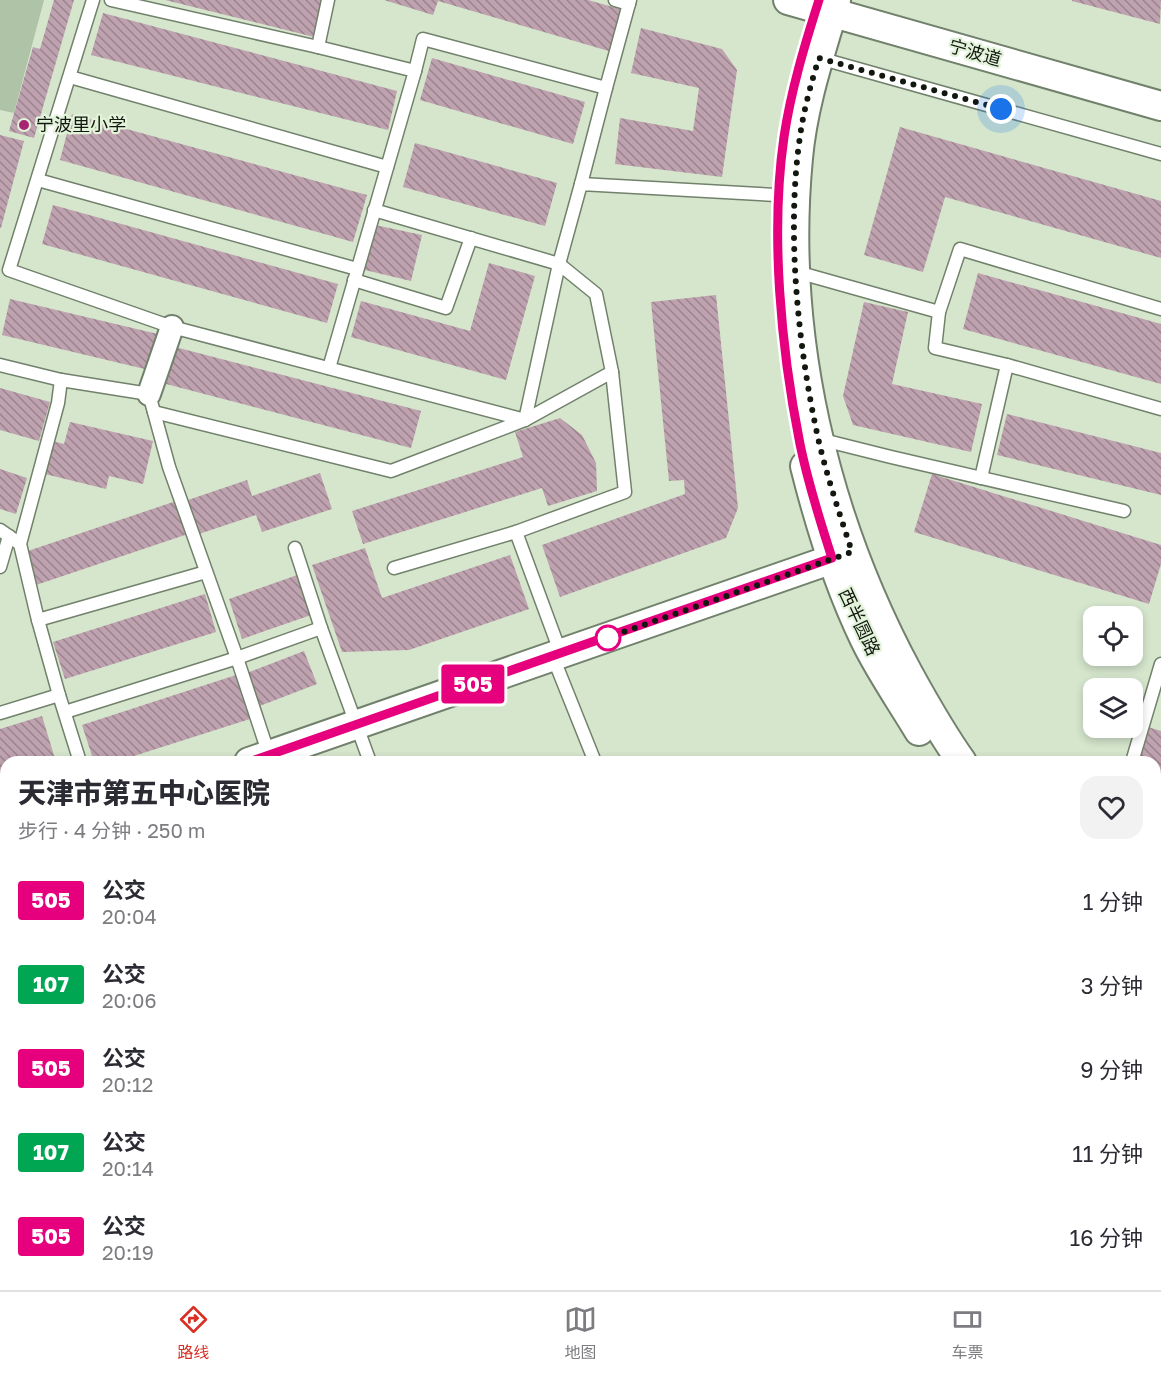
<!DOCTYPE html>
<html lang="zh">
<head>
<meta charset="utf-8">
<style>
	:root { --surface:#fff; --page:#f2f2f3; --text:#2b2b33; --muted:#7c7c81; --line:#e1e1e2; --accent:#d93025 }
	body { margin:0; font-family:"Golos Text","Noto Sans SC",sans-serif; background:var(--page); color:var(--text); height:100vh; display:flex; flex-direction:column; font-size:22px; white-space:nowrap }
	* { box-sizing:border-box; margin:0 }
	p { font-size:20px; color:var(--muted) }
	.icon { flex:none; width:33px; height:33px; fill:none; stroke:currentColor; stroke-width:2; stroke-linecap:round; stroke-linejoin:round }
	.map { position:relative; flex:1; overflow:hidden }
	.sheet { position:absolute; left:0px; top:756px; width:1161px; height:534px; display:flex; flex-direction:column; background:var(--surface); border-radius:18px 18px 0 0; box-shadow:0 3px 9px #0003 }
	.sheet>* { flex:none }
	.badge { padding:0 12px; border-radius:4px; font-size:21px; line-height:39px }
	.controls { position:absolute; left:1083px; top:606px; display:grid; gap:12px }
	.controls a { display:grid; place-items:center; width:60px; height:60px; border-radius:12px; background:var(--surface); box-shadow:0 3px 9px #0003; font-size:30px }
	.you { position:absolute; width:30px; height:30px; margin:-15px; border:4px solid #fff; border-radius:50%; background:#1a73e8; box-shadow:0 0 0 9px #1a73e833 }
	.map>.badge { position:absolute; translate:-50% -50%; box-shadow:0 0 0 3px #fff }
	.round { display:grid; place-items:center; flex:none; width:63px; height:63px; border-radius:18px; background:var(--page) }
	.head { display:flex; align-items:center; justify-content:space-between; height:102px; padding:0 18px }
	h1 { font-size:28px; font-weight:800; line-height:45px }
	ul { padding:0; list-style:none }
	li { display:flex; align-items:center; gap:18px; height:84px; padding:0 18px }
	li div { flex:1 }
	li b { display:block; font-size:22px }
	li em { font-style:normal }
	li .badge { min-width:66px; font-weight:700; text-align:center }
	.tabs { display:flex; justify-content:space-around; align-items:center; height:84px; border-top:2px solid var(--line); background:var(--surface); font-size:16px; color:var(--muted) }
	.tabs a { display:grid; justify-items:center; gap:3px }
	.tabs .on { color:var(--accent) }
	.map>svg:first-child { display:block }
	.green { fill:#afc3a6 }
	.park { fill:url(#park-dots) }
	.building { fill:url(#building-back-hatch) }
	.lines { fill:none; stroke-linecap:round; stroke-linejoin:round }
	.service-casing { stroke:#71816b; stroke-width:15 }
	.minor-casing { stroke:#71816b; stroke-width:26 }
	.tertiary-casing { stroke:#71816b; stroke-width:32 }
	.service { stroke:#fff; stroke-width:12 }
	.minor { stroke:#fff; stroke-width:22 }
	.tertiary { stroke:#fff; stroke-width:28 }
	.line-casing { stroke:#fff; stroke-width:14 }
	.line { stroke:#e6007e; stroke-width:9 }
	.walk { stroke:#12180f; stroke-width:6; stroke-dasharray:0 10.8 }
	.poi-dot { fill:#a72571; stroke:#e2f3da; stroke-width:2 }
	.stop-dot { fill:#fff; stroke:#e6007e; stroke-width:3 }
	.labels { text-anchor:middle; stroke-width:4.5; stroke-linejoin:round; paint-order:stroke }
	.street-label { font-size:18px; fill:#12180f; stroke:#e2f3da }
	.poi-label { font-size:18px; fill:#12180f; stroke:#e2f3da; text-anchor:start }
</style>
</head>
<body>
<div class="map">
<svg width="1161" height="1290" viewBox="0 0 1161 1290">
	<defs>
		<pattern id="park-dots" width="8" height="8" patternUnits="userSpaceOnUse" patternTransform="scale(1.5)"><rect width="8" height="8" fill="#afc3a6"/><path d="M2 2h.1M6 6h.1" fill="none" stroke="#96a78e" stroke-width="1.8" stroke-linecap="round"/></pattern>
		<pattern id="building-back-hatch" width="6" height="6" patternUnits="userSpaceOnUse" patternTransform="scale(1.5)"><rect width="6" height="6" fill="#bfa2af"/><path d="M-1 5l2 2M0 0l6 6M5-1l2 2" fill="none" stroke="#9a838d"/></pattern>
	</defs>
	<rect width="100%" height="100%" fill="#d5e6cd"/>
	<path class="green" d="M0,0h44l-30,113 -14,-3z"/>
	<path class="park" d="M1155,1261l6,2v27h-92l2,-6h84z"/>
	<g class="building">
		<path d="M54,0h20l-40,138 -25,-7 24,-84 7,2z"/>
		<path d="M165,0h157l-8,37z"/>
		<path d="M384,0h204l35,10 -11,42 -174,-51 -5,14z"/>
		<path d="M1161,0l-1,24 -88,-23v-1z"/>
		<path d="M103,13l294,78 -9,39 -297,-75z"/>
		<path d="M641,28l81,21 15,21 -15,107 -107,-13 5,-46 73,13 6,-43 -68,-15z"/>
		<path d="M432,58l153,44 -12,42 -153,-44z"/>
		<path d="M72,114l295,81 -14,47 -293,-82z"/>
		<path d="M900,127l261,74v57l-216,-61 -22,75 -59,-17z"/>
		<path d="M0,135l24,6 -23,87h-1z"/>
		<path d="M415,143l142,40 -12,43 -142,-39z"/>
		<path d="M53,205l285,79 -11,39 -285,-79z"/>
		<path d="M375,225l47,10 -11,46 -46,-11z"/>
		<path d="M489,263l46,13 -29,104 -155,-43 10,-36 109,30z"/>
		<path d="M978,273l183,51v60l-198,-55z"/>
		<path d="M716,295l22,213 -12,30 -166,59 -18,-52 143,-51 -1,-14 -15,1 -18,-179z"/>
		<path d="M10,299l152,36 -9,36 -151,-36z"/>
		<path d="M864,302l44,10 -16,72 90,20 -11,48 -118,-27 -10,-29z"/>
		<path d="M175,347l246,64 -10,37 -245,-64z"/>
		<path d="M0,388l50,14 -11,39 -39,-11z"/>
		<path d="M1007,414l154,39v42l-164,-40z"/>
		<path d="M560,418l22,17 14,28 1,28 -49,15 -6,-18 -179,56 -11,-33 171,-54 -8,-25z"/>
		<path d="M70,422l83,19 -10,43 -34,-8 -3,13 -65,-16 8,-33 15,4z"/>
		<path d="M0,469l27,9 -11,36 -16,-5z"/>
		<path d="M320,473l12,36 -70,23 -6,-17 -57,19 -11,-34 59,-20 5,16z"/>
		<path d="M932,474l229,71v19l-12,40 -235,-72z"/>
		<path d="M176,501l12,33 -152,51 -11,-33z"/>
		<path d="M365,548l17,50 128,-43 19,54 -120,41 -67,2 -30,-87z"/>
		<path d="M300,574l14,40 -72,25 -13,-40z"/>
		<path d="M205,594l11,38 -151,47 -12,-37z"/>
		<path d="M304,651l13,33 -60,23 -13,-33z"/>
		<path d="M236,675l14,44 -135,43h-21l-12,-37z"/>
		<path d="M42,716l14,46h-50v30l-2,1 -4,-14v-50z"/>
		<path d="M1148,727l13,4v168l-6,-2v-135h-17z"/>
		<path d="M6,938v85l-6,2v-84z"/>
		<path d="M6,1169v22l-6,-20z"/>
		<path d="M38,1284h105l2,6h-105z"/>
		<path d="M407,1284l43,5v1h-63z"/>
		<path d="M507,1284h206l-2,6h-206z"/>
		<path d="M850,1284h164l-1,6h-145z"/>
	</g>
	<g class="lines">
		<defs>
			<g id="service">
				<path d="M93,0l-84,270 163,57 353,93 34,-156 22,-80 214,12"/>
				<path d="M111,0l207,47"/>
				<path d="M328,0l-10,47 97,24 -86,297"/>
				<path d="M615,0l14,4"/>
				<path d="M819,58l342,96"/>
				<path d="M415,71l8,-32 183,49 -25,96"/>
				<path d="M70,77l317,90"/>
				<path d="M606,88l24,-88"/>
				<path d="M38,180l319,89"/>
				<path d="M797,272l142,40 -4,36 72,17 154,44"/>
				<path d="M354,280l92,28 25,-70"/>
				<path d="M939,312l21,-63 201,60"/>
				<path d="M0,365l61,15 88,14 20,73 68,191 32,97"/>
				<path d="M154,412l237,59 134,-51 87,-48 -16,-78 -37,-30 -185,-54"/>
				<path d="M819,439l72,18 233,54"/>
				<path d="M981,478l26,-113"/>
				<path d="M0,530l20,14 18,76 21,75"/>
				<path d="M20,544l38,-141 3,-23"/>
				<path d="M295,548l26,80 49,134"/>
				<path d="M0,567l9,-31"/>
				<path d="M394,568l122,-36"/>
				<path d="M38,620l168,-48"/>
				<path d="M561,654l-45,-122 109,-40 -13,-120"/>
				<path d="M553,657l42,105"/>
				<path d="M65,712l172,-54 84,-30"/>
				<path d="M0,713l59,-18 21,67"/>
				<path d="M1132,762l29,-98"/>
				<path d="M0,1144l6,-2"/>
			</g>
			<g id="minor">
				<path d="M149,394l23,-67"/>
				<path d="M0,1255l6,17"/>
				<path d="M1060,1290l2,-6"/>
			</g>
			<g id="tertiary">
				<path d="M788,0l373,106"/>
				<path d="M836,0c-15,52 -33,103 -38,158 -17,177 26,359 110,515 17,31 34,61 54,89"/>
				<path d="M805,466c15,60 33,118 60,174 15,31 36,61 54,91"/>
				<path d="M249,762l601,-209"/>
				<path d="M0,848l6,-2"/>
				<path d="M1155,973l6,5"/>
				<path d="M1155,1000l6,4"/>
			</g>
		</defs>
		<use href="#service" class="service-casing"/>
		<use href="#minor" class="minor-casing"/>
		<use href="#tertiary" class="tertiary-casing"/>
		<use href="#service" class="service"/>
		<use href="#minor" class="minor"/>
		<use href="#tertiary" class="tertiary"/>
	</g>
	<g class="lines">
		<defs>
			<path id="line" d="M249,762l583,-204c-12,-37 -24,-75 -32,-114 -19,-95 -30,-211 -16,-307 7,-47 21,-93 35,-137"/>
		</defs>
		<use href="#line" class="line-casing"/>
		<use href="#line" class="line"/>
		<path class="walk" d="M608,638h-2l246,-86c-12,-37 -25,-75 -34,-114 -21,-96 -33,-217 -16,-314 4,-22 10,-44 17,-66l182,51"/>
	</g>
	<circle class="poi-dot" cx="24" cy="125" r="6"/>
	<circle class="stop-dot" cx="608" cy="638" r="12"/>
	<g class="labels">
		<g class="street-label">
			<text transform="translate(975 53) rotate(16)" y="6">宁波道</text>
			<text transform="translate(859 622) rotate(65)" y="6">西半圆路</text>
		</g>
		<g class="poi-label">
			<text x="36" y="131">宁波里小学</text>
		</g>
	</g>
</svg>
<div class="controls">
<a><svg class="icon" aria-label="locate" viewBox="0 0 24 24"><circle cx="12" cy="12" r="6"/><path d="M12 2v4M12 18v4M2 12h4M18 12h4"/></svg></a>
<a><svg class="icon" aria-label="layers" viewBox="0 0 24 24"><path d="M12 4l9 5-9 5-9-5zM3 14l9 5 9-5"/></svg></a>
</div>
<div class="you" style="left:1001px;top:109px"></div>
<b class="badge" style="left:473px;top:684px;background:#e6007e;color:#fff">505</b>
<section class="sheet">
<div class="head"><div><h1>天津市第五中心医院</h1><p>步行 · 4 分钟 · 250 m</p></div><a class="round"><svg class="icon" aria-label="heart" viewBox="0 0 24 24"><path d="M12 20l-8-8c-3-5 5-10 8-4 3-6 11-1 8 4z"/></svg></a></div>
<ul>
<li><span class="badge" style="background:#e6007e;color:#fff">505</span><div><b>公交</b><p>20:04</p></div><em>1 分钟</em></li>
<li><span class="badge" style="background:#00a651;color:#fff">107</span><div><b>公交</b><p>20:06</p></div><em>3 分钟</em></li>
<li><span class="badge" style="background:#e6007e;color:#fff">505</span><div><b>公交</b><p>20:12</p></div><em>9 分钟</em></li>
<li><span class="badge" style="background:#00a651;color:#fff">107</span><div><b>公交</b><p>20:14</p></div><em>11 分钟</em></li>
<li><span class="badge" style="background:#e6007e;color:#fff">505</span><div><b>公交</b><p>20:19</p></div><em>16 分钟</em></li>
</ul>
</section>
</div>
<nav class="tabs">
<a class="on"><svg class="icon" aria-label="directions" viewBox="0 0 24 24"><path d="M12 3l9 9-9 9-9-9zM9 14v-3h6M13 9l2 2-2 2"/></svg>路线</a>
<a><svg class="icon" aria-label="map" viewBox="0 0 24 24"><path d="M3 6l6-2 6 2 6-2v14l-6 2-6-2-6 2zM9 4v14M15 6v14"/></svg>地图</a>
<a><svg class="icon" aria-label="tickets" viewBox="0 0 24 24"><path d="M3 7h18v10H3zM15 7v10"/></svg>车票</a>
</nav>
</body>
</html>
